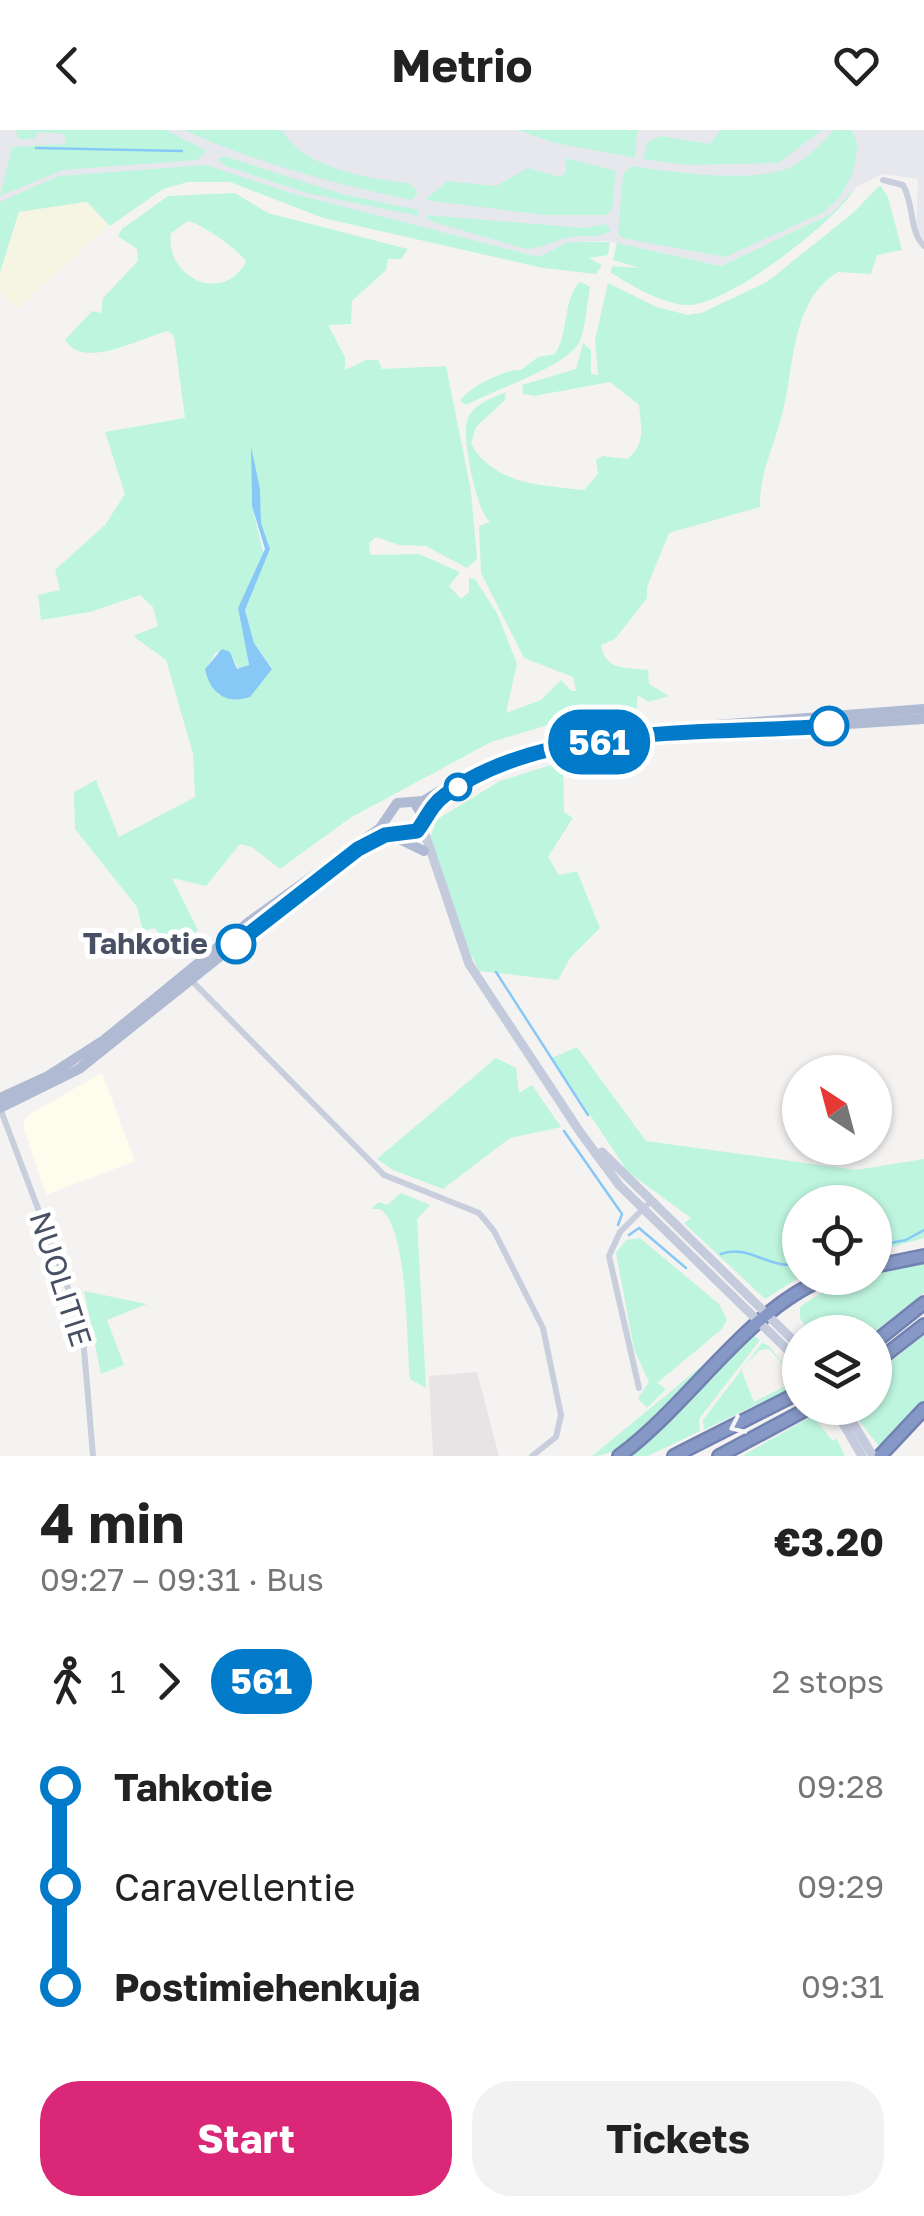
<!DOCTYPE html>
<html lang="en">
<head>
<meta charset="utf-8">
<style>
	:root { --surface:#fff; --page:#f2f2f2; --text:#222; --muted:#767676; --accent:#db2777 }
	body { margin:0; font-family:"Golos Text",sans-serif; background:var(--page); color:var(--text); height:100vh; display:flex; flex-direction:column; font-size:38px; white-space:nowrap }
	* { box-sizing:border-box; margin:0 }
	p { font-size:32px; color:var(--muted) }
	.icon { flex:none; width:55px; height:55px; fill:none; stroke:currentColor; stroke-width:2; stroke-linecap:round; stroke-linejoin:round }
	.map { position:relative; height:1326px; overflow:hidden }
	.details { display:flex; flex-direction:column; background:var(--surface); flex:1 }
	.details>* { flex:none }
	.badge { padding:0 20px; border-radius:32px; font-size:35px; line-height:65px }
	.needle { width:65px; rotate:324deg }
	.fabs { position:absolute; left:782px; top:925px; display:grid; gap:20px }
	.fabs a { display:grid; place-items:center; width:110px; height:110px; border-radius:50%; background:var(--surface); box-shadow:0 2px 8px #0004; font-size:50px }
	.map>.badge { position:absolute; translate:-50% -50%; box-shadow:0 0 0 5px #fff }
	.legs { display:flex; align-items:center; gap:15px; height:110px; padding:0 40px; font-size:32px }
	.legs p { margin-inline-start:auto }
	.head { display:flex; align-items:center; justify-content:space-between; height:170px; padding:0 40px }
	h1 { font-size:55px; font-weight:700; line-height:75px }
	.primary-button { display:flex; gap:20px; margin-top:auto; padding:20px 40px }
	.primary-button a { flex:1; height:115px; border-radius:40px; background:var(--accent); color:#fff; font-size:40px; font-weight:700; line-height:115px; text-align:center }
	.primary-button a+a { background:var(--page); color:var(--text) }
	ul { padding:0 40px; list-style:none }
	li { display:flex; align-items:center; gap:35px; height:100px; font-size:38px }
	li i { display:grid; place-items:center; width:15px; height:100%; margin:0 12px; background:currentColor }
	li i::after { content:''; width:25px; height:25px; margin:-12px; border:8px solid; border-radius:50%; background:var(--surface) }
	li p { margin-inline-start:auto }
	li:first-child i { background:linear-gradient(#0000 50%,currentColor 0) }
	li:last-child i { background:linear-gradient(currentColor 50%,#0000 0) }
	header { display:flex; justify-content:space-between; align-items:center; height:130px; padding:0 40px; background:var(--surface); font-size:45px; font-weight:700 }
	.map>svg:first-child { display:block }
	.commercial { fill:#fefded }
	.education { fill:#e6e4e4 }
	.airport { fill:#e7e8ed }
	.green { fill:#bef5df; fill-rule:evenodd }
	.sand { fill:#f6f4e3 }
	.water { fill:#87c8f6 }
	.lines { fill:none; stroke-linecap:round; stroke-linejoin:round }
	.stream { stroke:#87c8f6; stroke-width:2.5 }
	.highway-casing { stroke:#7182b2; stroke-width:16 }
	.street { stroke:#c8cedb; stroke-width:6 }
	.secondary { stroke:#c4cbdd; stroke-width:9 }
	.primary { stroke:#b0bbd3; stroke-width:10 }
	.highway { stroke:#8698c6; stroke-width:11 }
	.oneway { stroke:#f3f5f9 }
	.line-1-casing { stroke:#fff; stroke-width:22 }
	.line-1 { stroke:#007ac9; stroke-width:15 }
	.stop-1-dot { fill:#fff; stroke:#007ac9; stroke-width:5 }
	.labels { text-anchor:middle; stroke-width:10; stroke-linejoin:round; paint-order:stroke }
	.stop-label { font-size:30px; font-weight:bold; fill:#485063; stroke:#fff; text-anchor:end }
	.street-label { font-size:30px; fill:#485063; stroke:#fff }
</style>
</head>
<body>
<header><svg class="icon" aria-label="back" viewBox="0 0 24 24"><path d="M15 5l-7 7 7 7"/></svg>Metrio<svg class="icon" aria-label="heart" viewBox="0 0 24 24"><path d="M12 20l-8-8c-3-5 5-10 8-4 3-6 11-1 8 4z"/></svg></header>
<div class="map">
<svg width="924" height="1326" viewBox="0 0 924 1326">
	<rect width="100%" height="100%" fill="#f5f3f2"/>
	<path class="commercial" d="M102,943l33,88 -89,34 -23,-70 5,-10z"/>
	<path class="education" d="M477,1242l22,84h-66l-4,-80z"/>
	<path class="airport" d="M0,0h924v111l-8,-15 2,-47 -35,-5 -27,13 -25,27 -110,52 -113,-25 -40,1 -29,15 -335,-86 -204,42z"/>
	<g class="green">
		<path d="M16,0h150l41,21 -10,9 -134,10 -63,26 12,-49 54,-3 -2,-10 -26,-2 -4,7h-16z"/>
		<path d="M184,0h98c21,38 87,49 127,53l9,10 -6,7c-79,-16 -155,-37 -228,-70z"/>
		<path d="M518,0h119l-2,28 -80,-15z"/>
		<path d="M721,0h101l-44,33 -90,2 -45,-6 4,-16 13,-7 50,8z"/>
		<path d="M834,0h17l7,14 -5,29 -13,24 -16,15 -99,45 -103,-19 -4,-5 5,-58 8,-9c42,6 115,17 155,3 19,-7 34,-24 48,-39z"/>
		<path d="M224,26l118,38 76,16 1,6 -113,-23 -81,-27 -7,-7z"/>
		<path d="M566,28l50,13 -4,38 -6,6h-61l-120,-15 22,-19 49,5 32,-18 32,9 6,-5z"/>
		<path d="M206,35l85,28 248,64 29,-15h42l-2,13 -19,3 13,7 -6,9 -53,-6 -220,-50 -93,-36h-42l-25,7 -53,37 -23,-24 -68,10 -19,61v-71l59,-26z"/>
		<path d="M880,55l8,12 14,53 -25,5 -6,19 -33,-2c-48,29 -43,96 -56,143 -8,31 -23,60 -22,92l-91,26 -22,54v11l-32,41 -14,6c5,27 26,22 47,25l1,14 20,12 -21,6 -10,-7 -2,17 -9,7 -19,-8 -30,5 -87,26 -141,76 -70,51 -28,-22 -12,-3 -34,42 -34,-8 26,52 -17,14 -18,-5 -8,-11 -12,3 -6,-24 -62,-78 -1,-37 22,-12 23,57 76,-40 -2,-43 -27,-94 -33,-24 25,-10 -5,-19 -13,-12 -50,17 -49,8 -3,-25 22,-5 -5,-20 50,-45 20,-31 -20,-62 80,-14 -11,-82 -6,-5c-26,6 -84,40 -103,9l27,-29 9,2 2,-15 35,-37 -1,-12 -19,-13 4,-7 46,-33 67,-3 33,20 140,36 -7,10h-13l-2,11 -34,31 -1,23 -23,1 17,32v13l21,-10h12l4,9 64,-3 25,125 6,68 -10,9 -41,-22 -27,-1 -23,-8 -7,6 1,12 49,-1 41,18 -11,14 12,13 8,-7v-14l6,1 23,36 19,49 -11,49 35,-13 20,-20 10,11h5l-3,-14 -49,-19 -43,-85 -2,-47 11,-4c-13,-9 -30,-89 -22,-104 7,-15 24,-20 38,-26l-1,8 -29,27 -5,17c24,41 69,41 113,46l14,-16 -2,-14 7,-4 24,3c19,-15 14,-32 12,-54l-29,-23 -76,14 -11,-2 -1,-9 54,-16 7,-26 8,7v24l7,1 -3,-35 13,-57 49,24 31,8 13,-2 66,-31 86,-69zM188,91c13,3 52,29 58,41 -24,44 -82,14 -75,-29zM251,317l9,42 1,34 9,26 -25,61 9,33 18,25 -16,19 -38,8 -13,-25 11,-18 17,5 5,12 11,-3 -11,-58 26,-52 -12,-50z"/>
		<path d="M856,57c-19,34 -129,119 -169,118 -23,0 -59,-21 -77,-33l3,-6 27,2 -27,-8 4,-17 104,23 110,-52z"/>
		<path d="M425,85l160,13 21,-4 5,6c-11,10 -24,4 -39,7 -17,2 -28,11 -46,12l-96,-28z"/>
		<path d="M580,152l10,5c-3,17 -4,38 -10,54 -11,25 -87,49 -114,64l-6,-4c9,-14 45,-32 61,-31l17,-13 17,-3c14,-21 8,-57 25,-72z"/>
		<path d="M563,631l1,51 9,6 -25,39 11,18 18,-4 23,57 -30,30 -12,22 -79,-9 -22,-45 -28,-84 7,-22 64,-39z"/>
		<path d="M577,917l69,94 210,29 68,-11v79l-49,14v-50h-75v75l-35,22 -81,-76 7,-5 -63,-46 -76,-114z"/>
		<path d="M496,928l20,10 3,25 13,-8 29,42 -51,11 -67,51 -50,-19 -16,-11z"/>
		<path d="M401,1063l29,12 -13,14 9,169 -16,-9c-4,-37 -1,-150 -30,-170h-9l8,-7 8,3z"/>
		<path d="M640,1108l79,66 8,16 -5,9 -65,54 9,6 -19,19 -9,-10 11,-16 -15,-33 -18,-96 10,-13z"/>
		<path d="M924,1132v31l-50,39h-65l-9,-14v-11c23,-17 49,-29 75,-29v-7z"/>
		<path d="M84,1161l63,13 -40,16 17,45 -23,9z"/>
		<path d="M752,1204l8,6 -61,79 1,12 -52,25h-23l57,-49z"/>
		<path d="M924,1205v68l-42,47 -33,-42h26v-34z"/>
		<path d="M762,1213l6,2 32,38 -31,-34 -9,1 -19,19 13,33 33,-17h9l-92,45 -1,-10z"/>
		<path d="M715,1225l2,3c-31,31 -82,98 -125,98z"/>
		<path d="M812,1286l21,25 3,-3 9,18h-103z"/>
	</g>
	<path class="sand" d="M87,72l22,24 -92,83 -17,-18v-18l19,-61z"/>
	<path class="water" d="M251,316l9,43 1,34 9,26 -25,61 9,33 18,26 -22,28c-24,8 -40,-4 -45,-28l17,-20 8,3 7,17 12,-4 -11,-57 27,-59 -13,-43z"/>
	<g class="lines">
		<g class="stream">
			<path d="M36,18l146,3"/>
			<path d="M496,842l92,143"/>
			<path d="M564,1001l58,83 -4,11"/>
			<path d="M629,1105l10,-7 47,40"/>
			<path d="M875,1116l31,-6 18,-10"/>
			<path d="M721,1124c28,-11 50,18 79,9"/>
		</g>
		<defs>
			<g id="highway">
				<path d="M875,1136l49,-10"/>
				<path d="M875,1212l49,-39"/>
				<path d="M875,1233l49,-38"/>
				<path d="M619,1326c71,-52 128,-147 207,-178"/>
				<path d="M674,1326l126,-64"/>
				<path d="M719,1326l90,-48"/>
				<path d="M880,1326l44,-47"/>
			</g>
		</defs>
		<use href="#highway" class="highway-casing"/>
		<g class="street">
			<path d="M883,50l20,5c12,21 5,44 21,61"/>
			<path d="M190,849l194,196 95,38 15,18 49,97 18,87 -5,22 -24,19"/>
			<path d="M0,978l82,217 11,131"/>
			<path d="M639,1258l-30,-132 11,-24 30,-30"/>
		</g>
		<g class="secondary">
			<path d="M422,695l47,139 111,168 39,53 181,177"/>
			<path d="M602,1022l198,195"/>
			<path d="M834,1278l28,48"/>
			<path d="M844,1278l29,48"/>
		</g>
		<g class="primary">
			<path d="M540,623l38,-9 77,-7 269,-18"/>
			<path d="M424,688l23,-24"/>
			<path d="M397,708l27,13"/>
			<path d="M370,712l47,-11 7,-13 -10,-16"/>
			<path d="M0,968l48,-22 56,-36 146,-119 130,-93 17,-25 26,-2 40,-24 53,-24 83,-19 325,-25"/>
			<path d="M0,978l79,-39 232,-185"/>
		</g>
		<use href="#highway" class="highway"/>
	</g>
	<defs><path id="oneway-chevron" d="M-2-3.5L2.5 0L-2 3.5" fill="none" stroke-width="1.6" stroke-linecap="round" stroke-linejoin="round" transform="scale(2.5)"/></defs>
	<use class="oneway" href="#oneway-chevron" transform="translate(737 1296) rotate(155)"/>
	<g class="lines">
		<defs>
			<path id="line-1" d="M236,814l122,-95 27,-14 32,-4c10,-13 14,-26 28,-36 98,-73 267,-60 384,-69"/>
		</defs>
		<use href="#line-1" class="line-1-casing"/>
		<use href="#line-1" class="line-1"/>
	</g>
	<g class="stop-1-dot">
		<circle cx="829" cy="596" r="18"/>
		<circle cx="458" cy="657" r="12"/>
		<circle cx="236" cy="814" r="18"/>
	</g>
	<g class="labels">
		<g class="stop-label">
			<text x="208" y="824">Tahkotie</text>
		</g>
		<g class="street-label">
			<text transform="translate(60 1149) rotate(72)" y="10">NUOLITIE</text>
		</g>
	</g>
</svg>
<div class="fabs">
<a><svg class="needle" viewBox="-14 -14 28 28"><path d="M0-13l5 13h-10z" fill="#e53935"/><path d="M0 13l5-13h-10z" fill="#767676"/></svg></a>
<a><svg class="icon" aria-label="locate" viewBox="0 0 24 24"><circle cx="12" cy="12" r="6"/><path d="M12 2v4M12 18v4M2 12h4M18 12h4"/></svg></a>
<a><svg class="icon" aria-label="layers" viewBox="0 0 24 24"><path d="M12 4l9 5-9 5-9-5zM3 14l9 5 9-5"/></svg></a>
</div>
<b class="badge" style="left:599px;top:612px;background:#007ac9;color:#fff">561</b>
</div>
<section class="details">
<div class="head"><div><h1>4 min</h1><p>09:27 – 09:31 · Bus</p></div><b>€3.20</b></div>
<div class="legs"><svg class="icon" aria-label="walk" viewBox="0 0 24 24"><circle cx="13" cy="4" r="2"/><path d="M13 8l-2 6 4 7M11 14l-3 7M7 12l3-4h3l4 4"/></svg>1<svg class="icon" aria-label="forward" viewBox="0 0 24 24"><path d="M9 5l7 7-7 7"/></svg><b class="badge" style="background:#007ac9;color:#fff">561</b><p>2 stops</p></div>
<ul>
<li><i style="color:#007ac9"></i><b>Tahkotie</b><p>09:28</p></li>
<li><i style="color:#007ac9"></i><span>Caravellentie</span><p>09:29</p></li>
<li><i style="color:#007ac9"></i><b>Postimiehenkuja</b><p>09:31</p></li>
</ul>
<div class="primary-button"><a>Start</a><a>Tickets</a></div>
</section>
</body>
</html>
